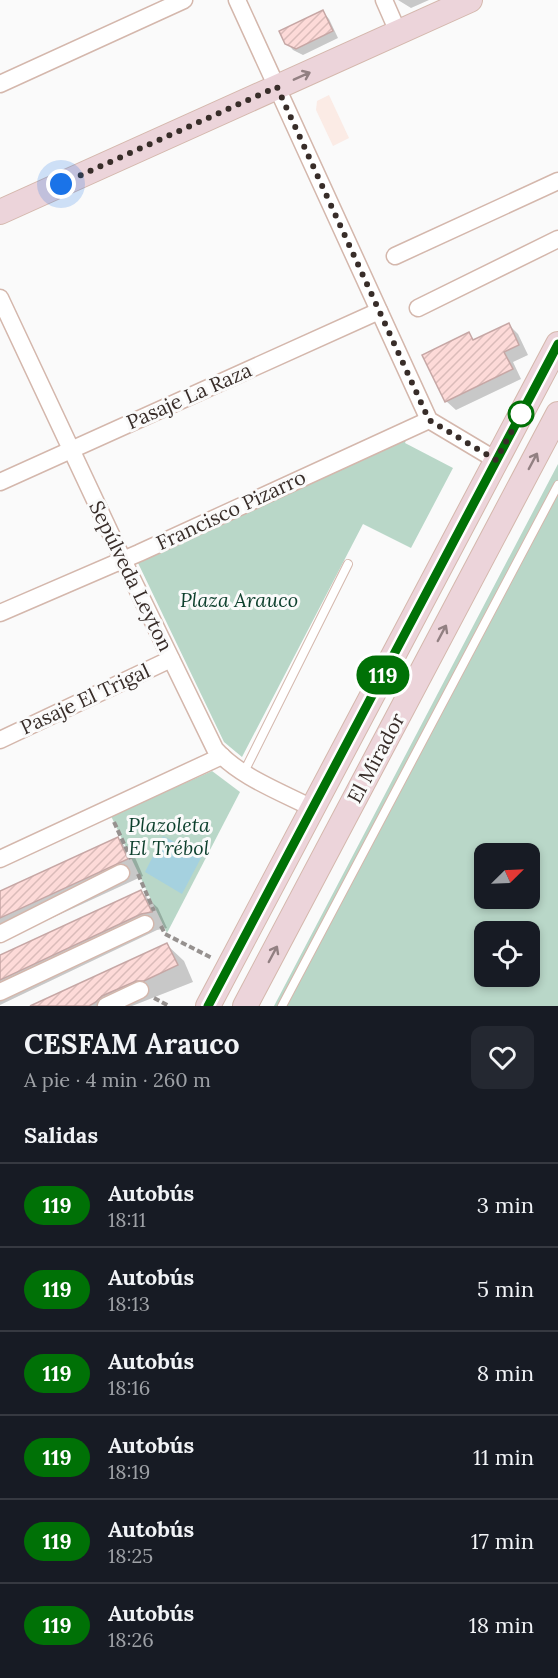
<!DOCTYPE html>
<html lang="es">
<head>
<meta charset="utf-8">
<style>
	:root { --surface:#171b24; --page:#242831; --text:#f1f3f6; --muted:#9ea1a6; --line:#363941 }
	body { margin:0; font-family:Lora,serif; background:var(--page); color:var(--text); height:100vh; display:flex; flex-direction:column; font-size:22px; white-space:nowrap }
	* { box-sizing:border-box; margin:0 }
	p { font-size:20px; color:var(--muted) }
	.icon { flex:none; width:33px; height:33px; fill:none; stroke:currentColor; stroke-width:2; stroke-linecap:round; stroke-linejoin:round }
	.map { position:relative; height:1006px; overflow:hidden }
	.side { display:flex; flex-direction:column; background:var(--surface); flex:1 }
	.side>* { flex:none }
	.badge { padding:0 12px; border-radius:20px; font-size:21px; line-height:39px }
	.needle { width:39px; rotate:66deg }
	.fabs { position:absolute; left:474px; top:843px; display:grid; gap:12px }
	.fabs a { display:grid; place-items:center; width:66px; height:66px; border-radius:12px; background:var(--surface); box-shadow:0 3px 9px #0003; font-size:30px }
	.you { position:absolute; width:30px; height:30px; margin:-15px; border:4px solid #fff; border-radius:50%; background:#1a73e8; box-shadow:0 0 0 9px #1a73e833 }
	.map>.badge { position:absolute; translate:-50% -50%; box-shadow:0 0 0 3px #fff }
	h2 { padding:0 24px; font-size:22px; line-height:54px }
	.round { display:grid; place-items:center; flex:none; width:63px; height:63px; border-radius:12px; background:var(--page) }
	.summary { display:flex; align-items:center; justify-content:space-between; height:102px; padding:0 24px }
	h1 { font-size:28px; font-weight:700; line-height:45px }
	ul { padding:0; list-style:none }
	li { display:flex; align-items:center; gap:18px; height:84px; padding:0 24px; border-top:2px solid var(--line) }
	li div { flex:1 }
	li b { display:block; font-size:22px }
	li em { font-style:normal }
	li .badge { min-width:66px; font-weight:700; text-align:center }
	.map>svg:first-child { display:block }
	.built { fill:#fbebe5 }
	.green { fill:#b9d7c8; fill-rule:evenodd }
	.water { fill:#a5d1df }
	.shadow { fill:#0003 }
	.building { fill:url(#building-hatch); stroke:#c6a7a5; stroke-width:1.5 }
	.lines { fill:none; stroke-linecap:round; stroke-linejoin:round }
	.lane-casing { stroke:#d4b7ac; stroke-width:10 }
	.street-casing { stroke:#d4b7ac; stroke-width:19 }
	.secondary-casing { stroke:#d4b7ac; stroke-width:26 }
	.path { stroke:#96918f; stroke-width:4; stroke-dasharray:6 3; stroke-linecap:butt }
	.lane { stroke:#fff; stroke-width:8 }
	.street { stroke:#fff; stroke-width:16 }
	.secondary { stroke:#ecd4da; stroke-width:24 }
	.oneway { stroke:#928082 }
	.line-casing { stroke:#fff; stroke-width:14 }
	.line { stroke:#007106; stroke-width:9 }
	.walk { stroke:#382d29; stroke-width:6; stroke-dasharray:0 10.8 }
	.stop-dot { fill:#fff; stroke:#007106; stroke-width:3 }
	.labels { text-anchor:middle; stroke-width:6; stroke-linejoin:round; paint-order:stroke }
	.street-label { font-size:20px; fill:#382d29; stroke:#fafafa }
	.park-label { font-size:20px; font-style:italic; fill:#0c3f2c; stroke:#fafafa }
</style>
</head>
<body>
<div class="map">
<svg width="558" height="1006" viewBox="0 0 558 1006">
	<defs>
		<pattern id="building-hatch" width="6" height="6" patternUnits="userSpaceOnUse" patternTransform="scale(1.5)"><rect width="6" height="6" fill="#fddad8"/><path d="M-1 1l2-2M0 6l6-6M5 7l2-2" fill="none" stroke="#dabbb9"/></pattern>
	</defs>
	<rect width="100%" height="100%" fill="#fafafa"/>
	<path class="built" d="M329,95l20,43 -16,8 -17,-36 1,-9z"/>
	<g class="green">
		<path d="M406,440l-1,3 48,25 -42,80 -48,-24 -121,233 -18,-15 -86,-179z"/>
		<path d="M558,464v542h-284zM484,854h46v44h-46zM484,932h46v44h-46z"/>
		<path d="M212,771l28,21 -73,141 -56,-117z"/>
	</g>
	<path class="water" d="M163,836l39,20 -20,38 -37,-22z"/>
	<g class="shadow">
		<path d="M398,0h31l-18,8z"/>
		<path d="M323,12l6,7 9,19 -35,17 -10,-5 -6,-7z"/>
		<path d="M509,325l9,9 10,21 -15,7 8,17 -65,31 -10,-9 23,-67 6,7z"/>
		<path d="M117,839l17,16 9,21 -143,66v-49z"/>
		<path d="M141,892l17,16 9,20 -10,2 -157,75v-48z"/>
		<path d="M167,945l17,16 9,21 -61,24h-98z"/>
	</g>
	<g class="building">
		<path d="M323,10l10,21 -37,18 -11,-5 -6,-13z"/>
		<path d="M509,323l10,22 -15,7 9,17 -68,33 -23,-47 47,-23 4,8z"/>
		<path d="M118,837l10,22 -128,59v-27z"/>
		<path d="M141,890l11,22 -11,2 -141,66v-25z"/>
		<path d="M167,943l11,22 -34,16h-8l-34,15 -6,6 -7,4h-59z"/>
	</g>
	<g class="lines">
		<defs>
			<g id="lane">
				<path d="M244,772l104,-208"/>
				<path d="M282,1006l276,-521"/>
			</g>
			<g id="street">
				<path d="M237,0l192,420 67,40"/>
				<path d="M384,0l14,32"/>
				<path d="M0,84l184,-84"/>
				<path d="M395,256l163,-75"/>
				<path d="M0,298l123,262 92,189c25,28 64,42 97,59"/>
				<path d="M418,308l140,-69"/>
				<path d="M0,482l379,-171"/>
				<path d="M0,613l139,-60 290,-133"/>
				<path d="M0,740l171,-81"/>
				<path d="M0,859l222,-103"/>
				<path d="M0,934l121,-61"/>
				<path d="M0,992l145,-68"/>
				<path d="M106,1006l34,-16"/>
			</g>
			<g id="secondary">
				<path d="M0,212l470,-212"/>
				<path d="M208,1006l350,-662"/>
				<path d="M245,1006l313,-592"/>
			</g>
		</defs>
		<use href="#lane" class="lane-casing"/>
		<use href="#street" class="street-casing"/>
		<use href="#secondary" class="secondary-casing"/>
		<g class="path">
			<path d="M114,822l17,37"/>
			<path d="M138,874l16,37"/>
			<path d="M161,926l4,8 47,24"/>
			<path d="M154,998l15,8"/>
		</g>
		<use href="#lane" class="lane"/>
		<use href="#street" class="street"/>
		<use href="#secondary" class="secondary"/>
	</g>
	<defs><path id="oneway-shaft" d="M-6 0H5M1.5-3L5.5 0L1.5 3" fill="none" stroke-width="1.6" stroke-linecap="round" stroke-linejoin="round" transform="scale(1.5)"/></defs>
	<g class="oneway">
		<use href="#oneway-shaft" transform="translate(302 76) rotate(-24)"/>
		<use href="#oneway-shaft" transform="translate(533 461) rotate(-62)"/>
		<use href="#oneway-shaft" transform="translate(442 633) rotate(-62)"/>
		<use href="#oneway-shaft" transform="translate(273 954) rotate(-62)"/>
	</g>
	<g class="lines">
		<defs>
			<path id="line" d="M208,1006l350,-662"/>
		</defs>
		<use href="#line" class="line-casing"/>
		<use href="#line" class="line"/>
		<path class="walk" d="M61,184l216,-97 152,333 67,40 25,-46"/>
	</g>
	<circle class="stop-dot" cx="521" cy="414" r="12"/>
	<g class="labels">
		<g class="street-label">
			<text transform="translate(189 396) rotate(-24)" y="7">Pasaje La Raza</text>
			<text transform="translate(231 510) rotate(-25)" y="7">Francisco Pizarro</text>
			<text transform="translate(131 576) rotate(64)" y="7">Sepúlveda Leyton</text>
			<text transform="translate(85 699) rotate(-25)" y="7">Pasaje El Trigal</text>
			<text transform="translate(376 758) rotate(-62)" y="7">El Mirador</text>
		</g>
		<g class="park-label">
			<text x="239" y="607">Plaza Arauco</text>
			<text x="169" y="832">Plazoleta<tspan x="169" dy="23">El Trébol</tspan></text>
		</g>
	</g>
</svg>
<div class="fabs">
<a><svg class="needle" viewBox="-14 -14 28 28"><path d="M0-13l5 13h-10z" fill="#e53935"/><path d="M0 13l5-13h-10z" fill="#9ea1a6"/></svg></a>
<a><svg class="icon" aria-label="locate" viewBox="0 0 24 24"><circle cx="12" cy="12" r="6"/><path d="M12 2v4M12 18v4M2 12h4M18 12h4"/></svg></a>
</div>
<div class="you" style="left:61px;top:184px"></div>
<b class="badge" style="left:383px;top:675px;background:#007106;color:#fff">119</b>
</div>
<section class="side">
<div class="summary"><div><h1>CESFAM Arauco</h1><p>A pie · 4 min · 260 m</p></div><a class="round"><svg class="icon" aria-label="heart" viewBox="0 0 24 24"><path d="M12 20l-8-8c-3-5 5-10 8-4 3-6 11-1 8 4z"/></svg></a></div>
<h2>Salidas</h2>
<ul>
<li><span class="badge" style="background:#007106;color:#fff">119</span><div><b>Autobús</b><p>18:11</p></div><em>3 min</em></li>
<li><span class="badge" style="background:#007106;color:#fff">119</span><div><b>Autobús</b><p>18:13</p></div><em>5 min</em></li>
<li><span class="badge" style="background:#007106;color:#fff">119</span><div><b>Autobús</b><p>18:16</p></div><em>8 min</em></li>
<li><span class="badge" style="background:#007106;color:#fff">119</span><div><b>Autobús</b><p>18:19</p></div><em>11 min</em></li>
<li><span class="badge" style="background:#007106;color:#fff">119</span><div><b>Autobús</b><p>18:25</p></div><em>17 min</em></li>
<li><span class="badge" style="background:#007106;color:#fff">119</span><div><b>Autobús</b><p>18:26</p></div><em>18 min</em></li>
</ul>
</section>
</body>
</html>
